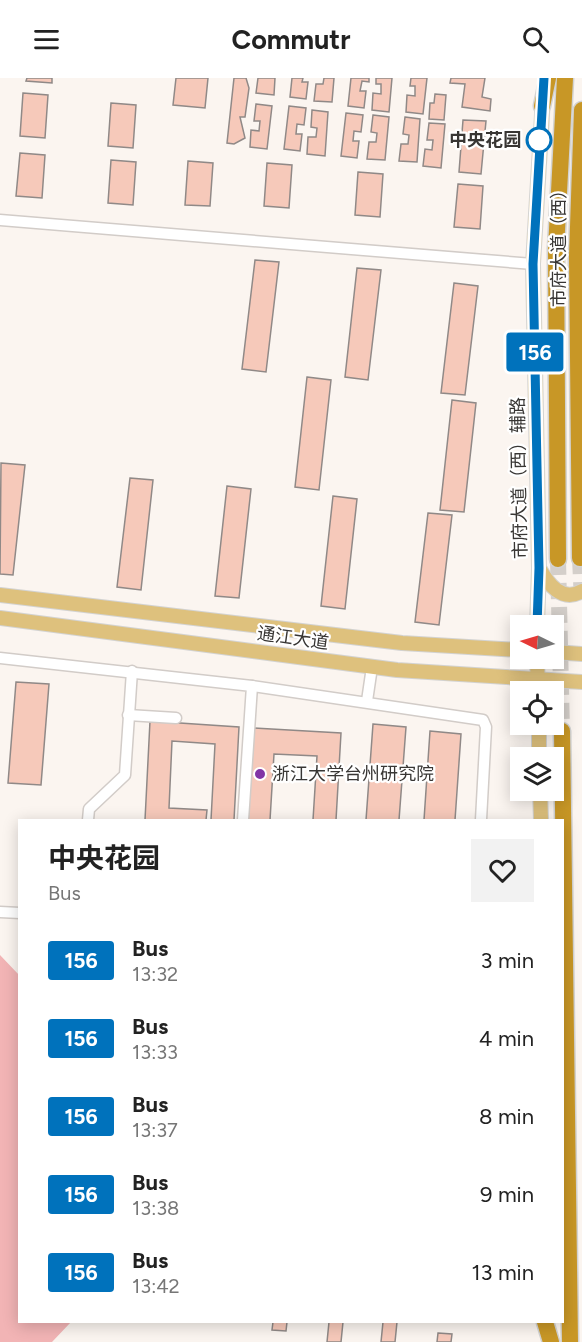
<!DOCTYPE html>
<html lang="en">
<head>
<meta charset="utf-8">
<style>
	:root { --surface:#fff; --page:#f2f2f2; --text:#222; --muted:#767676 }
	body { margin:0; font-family:Figtree,"Noto Sans SC",sans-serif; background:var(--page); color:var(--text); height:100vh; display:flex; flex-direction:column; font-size:22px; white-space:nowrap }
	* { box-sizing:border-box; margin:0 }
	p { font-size:20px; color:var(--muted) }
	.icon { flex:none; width:33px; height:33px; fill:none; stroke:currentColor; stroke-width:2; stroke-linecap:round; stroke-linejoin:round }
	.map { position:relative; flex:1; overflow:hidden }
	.details { position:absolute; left:18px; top:741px; width:546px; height:504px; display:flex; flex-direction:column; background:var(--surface); border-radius:0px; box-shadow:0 3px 15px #0003 }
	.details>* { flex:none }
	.badge { padding:0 12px; border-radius:4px; font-size:21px; line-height:39px }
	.needle { width:39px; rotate:275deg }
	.tools { position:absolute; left:510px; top:537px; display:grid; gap:12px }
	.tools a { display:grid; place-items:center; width:54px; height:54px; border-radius:0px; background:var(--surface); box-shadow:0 3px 15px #0003; font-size:30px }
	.map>.badge { position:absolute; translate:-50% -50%; box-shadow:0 0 0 3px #fff }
	.round { display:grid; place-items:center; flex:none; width:63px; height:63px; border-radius:0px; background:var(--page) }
	.overview { display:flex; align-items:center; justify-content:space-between; height:102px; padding:0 30px }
	h1 { font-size:28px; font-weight:700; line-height:45px }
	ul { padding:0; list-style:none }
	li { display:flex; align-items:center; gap:18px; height:78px; padding:0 30px }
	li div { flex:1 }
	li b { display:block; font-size:22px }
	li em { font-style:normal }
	li .badge { min-width:66px; font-weight:700; text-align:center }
	header { display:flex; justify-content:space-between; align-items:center; height:78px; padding:0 30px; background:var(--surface); font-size:27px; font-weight:700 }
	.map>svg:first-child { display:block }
	.green { fill:#f2b4b5 }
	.building { fill:#f6c9ba; stroke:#908987; stroke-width:1.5 }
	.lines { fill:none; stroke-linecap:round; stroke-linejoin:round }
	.highway-tunnel { stroke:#d4cfca; stroke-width:16; stroke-dasharray:16 8; stroke-linecap:butt }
	.minor-casing { stroke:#d2ccc8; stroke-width:13 }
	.major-casing { stroke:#d3d3d2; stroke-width:16 }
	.highway-casing { stroke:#d3d3d2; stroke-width:19 }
	.minor { stroke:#fff; stroke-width:10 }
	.major { stroke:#dec17d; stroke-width:14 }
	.highway { stroke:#c89726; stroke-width:16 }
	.line-casing { stroke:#fff; stroke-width:14 }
	.line { stroke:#0072bc; stroke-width:9 }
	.stop-dot { fill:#fff; stroke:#0072bc; stroke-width:3 }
	.poi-dot { fill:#8235a6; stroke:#fff; stroke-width:2 }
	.labels { text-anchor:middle; stroke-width:4.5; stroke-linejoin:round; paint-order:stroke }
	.stop-label { font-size:18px; font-weight:bold; fill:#383634; stroke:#fff; text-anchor:end }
	.street-label { font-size:18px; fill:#383634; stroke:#fff }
	.poi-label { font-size:18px; fill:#383634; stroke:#fff; text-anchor:start }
</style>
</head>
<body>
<header><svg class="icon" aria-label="menu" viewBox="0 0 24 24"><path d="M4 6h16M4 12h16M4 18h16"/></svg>Commutr<svg class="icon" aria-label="search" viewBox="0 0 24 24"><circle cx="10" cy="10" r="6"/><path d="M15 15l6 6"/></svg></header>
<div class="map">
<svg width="582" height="1264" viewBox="0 0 582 1264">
	<rect width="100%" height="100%" fill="#fbf5f0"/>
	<path class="green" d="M0,877l19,20 1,347h51l-19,20h-52z"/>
	<g class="building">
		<path d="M27,0h25v5l-26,-2z"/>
		<path d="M176,0h32l-3,30 -32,-3z"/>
		<path d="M234,0h12l3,10 -4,29h-5l5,21 -11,6 -7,-1z"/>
		<path d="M258,0h17l-1,17 -18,-2z"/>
		<path d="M292,0h11l-1,4h6l-2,17 -16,-2z"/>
		<path d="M324,0h10l-2,24 -18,-1 2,-17h7z"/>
		<path d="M351,0h18v4l-7,-1 -2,10h6l-2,17 -16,-2z"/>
		<path d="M376,0h16l-3,34 -17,-2 1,-17 8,1v-10h-5z"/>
		<path d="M411,0h16l-4,36 -17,-2 1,-17 8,1v-10h-5z"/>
		<path d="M451,0h34l-3,19 9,2 -1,12 -28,-4 3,-23 -15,-1z"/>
		<path d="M23,15l25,2 -3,43 -25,-2z"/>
		<path d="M435,16l11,1 -2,25 -15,-1 1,-16h4z"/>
		<path d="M111,25l25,2 -3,43 -25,-2z"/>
		<path d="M256,26l16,2 -5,43 -17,-2 1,-17 8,1 1,-10h-6z"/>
		<path d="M289,28l17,2 -2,17 -7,-1 -1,10h6l-2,17 -16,-2z"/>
		<path d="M312,32l16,2 -3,44 -18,-2 1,-17h8l1,-9 -6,-1z"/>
		<path d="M346,35l17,2 -2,17 -7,-1 -1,10h6l-2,17 -16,-2z"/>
		<path d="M373,37l16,2 -4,43 -18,-1 2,-17h7l1,-9 -6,-1z"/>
		<path d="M405,39l15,2 -3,43 -18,-1 2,-17h7l1,-9 -6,-1z"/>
		<path d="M463,42l23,1 -5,53 -22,-2z"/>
		<path d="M429,45l16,1 -4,44 -18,-2 2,-17 7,1 1,-10h-6z"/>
		<path d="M20,75l25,2 -3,43 -26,-2z"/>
		<path d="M111,82l25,2 -3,43 -25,-2z"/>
		<path d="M188,83l25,2 -3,43 -25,-1z"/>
		<path d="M267,85l25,2 -3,43 -25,-2z"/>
		<path d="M358,94l25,2 -3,43 -25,-2z"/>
		<path d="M458,106l25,2 -3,43 -26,-2z"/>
		<path d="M255,182l24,2 -13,110 -24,-3z"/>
		<path d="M357,190l24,2 -13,110 -23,-3z"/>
		<path d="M454,205l24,3 -13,109 -24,-2z"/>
		<path d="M307,299l24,3 -12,110 -24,-3z"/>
		<path d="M452,322l24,3 -12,109 -24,-2z"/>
		<path d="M1,385l24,2 -12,110 -13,-1z"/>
		<path d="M130,400l23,2 -12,110 -24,-3z"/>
		<path d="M227,408l24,3 -12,109 -24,-2z"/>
		<path d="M333,418l24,3 -12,110 -24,-3z"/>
		<path d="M428,435l24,2 -13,110 -24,-3z"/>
		<path d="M16,604l33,2 -8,101 -33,-2z"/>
		<path d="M150,643l89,6 -5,93h-23l4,-76 -43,-3 -3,67 38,2 -1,10h-61z"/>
		<path d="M373,646l33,3 -7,93h-33z"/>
		<path d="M252,650l89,5 -5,87h-23l4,-64 -43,-2 -4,66h-23z"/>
		<path d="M430,653l31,3 -6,86h-31z"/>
		<path d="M273,1244h14l-1,9 -14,-1z"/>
		<path d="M329,1244h14l-2,20h-14z"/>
		<path d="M383,1244h14l-2,20h-14z"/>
		<path d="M438,1255l14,1 -1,8h-14z"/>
	</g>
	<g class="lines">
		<g class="highway-tunnel">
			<path d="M580,480l2,44"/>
			<path d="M558,481l4,172"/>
		</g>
		<defs>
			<g id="minor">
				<path d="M0,142l533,44"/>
				<path d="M0,580l252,28 -9,134"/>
				<path d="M252,608l231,34 3,7 -5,93"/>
				<path d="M367,623l5,-34"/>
				<path d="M128,637l48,3"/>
				<path d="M88,742l1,-11 36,-34 7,-104"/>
				<path d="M0,834l20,1"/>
			</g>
			<g id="major">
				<path d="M539,490c9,16 23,35 43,23"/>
				<path d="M0,517l402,48 118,7"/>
				<path d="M0,540l397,52 185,12"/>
				<path d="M537,548l2,-58 -6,-304 10,-166"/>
				<path d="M554,574l28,2"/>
				<path d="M537,580l1,34"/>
				<path d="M539,646v34"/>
				<path d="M540,712l1,30"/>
			</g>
			<g id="highway">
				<path d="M542,28l6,-28"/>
				<path d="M580,480l-3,-302 5,-146"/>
				<path d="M558,481l-2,-310 9,-171"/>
				<path d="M562,653l8,611"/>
				<path d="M545,1244l6,20"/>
			</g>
		</defs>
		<use href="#minor" class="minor-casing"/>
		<use href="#major" class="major-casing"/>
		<use href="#highway" class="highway-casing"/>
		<use href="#minor" class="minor"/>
		<use href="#major" class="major"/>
		<use href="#highway" class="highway"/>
	</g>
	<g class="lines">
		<defs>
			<path id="line" d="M537,548l2,-58 -6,-304 11,-186"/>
		</defs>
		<use href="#line" class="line-casing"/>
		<use href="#line" class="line"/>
	</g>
	<circle class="stop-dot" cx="539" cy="62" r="12"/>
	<circle class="poi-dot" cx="260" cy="696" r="6"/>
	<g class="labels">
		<g class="stop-label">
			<text x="521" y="68">中央花园</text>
		</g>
		<g class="street-label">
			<text transform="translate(559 166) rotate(-90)" y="6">市府大道（西）</text>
			<text transform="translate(519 400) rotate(-91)" y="6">市府大道（西）辅路</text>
			<text transform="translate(293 560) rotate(8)" y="6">通江大道</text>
		</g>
		<g class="poi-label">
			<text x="272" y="702">浙江大学台州研究院</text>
		</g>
	</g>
</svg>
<div class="tools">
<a><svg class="needle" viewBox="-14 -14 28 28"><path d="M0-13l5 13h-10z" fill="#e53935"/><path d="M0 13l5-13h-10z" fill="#767676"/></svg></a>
<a><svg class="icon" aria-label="locate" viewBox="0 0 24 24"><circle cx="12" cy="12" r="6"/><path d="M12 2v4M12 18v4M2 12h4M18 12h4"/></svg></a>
<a><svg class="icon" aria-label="layers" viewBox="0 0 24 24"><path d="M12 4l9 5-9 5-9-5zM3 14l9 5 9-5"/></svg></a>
</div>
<b class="badge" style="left:535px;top:274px;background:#0072bc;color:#fff">156</b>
<section class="details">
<div class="overview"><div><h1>中央花园</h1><p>Bus</p></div><a class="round"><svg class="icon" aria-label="heart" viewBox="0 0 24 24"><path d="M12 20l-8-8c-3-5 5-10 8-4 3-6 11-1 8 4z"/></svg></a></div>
<ul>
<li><span class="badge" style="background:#0072bc;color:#fff">156</span><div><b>Bus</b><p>13:32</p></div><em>3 min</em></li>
<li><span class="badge" style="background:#0072bc;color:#fff">156</span><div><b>Bus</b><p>13:33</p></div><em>4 min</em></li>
<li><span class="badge" style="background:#0072bc;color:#fff">156</span><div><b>Bus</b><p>13:37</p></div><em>8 min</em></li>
<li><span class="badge" style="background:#0072bc;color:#fff">156</span><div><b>Bus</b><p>13:38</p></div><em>9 min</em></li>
<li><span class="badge" style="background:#0072bc;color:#fff">156</span><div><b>Bus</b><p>13:42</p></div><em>13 min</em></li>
</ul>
</section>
</div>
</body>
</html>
